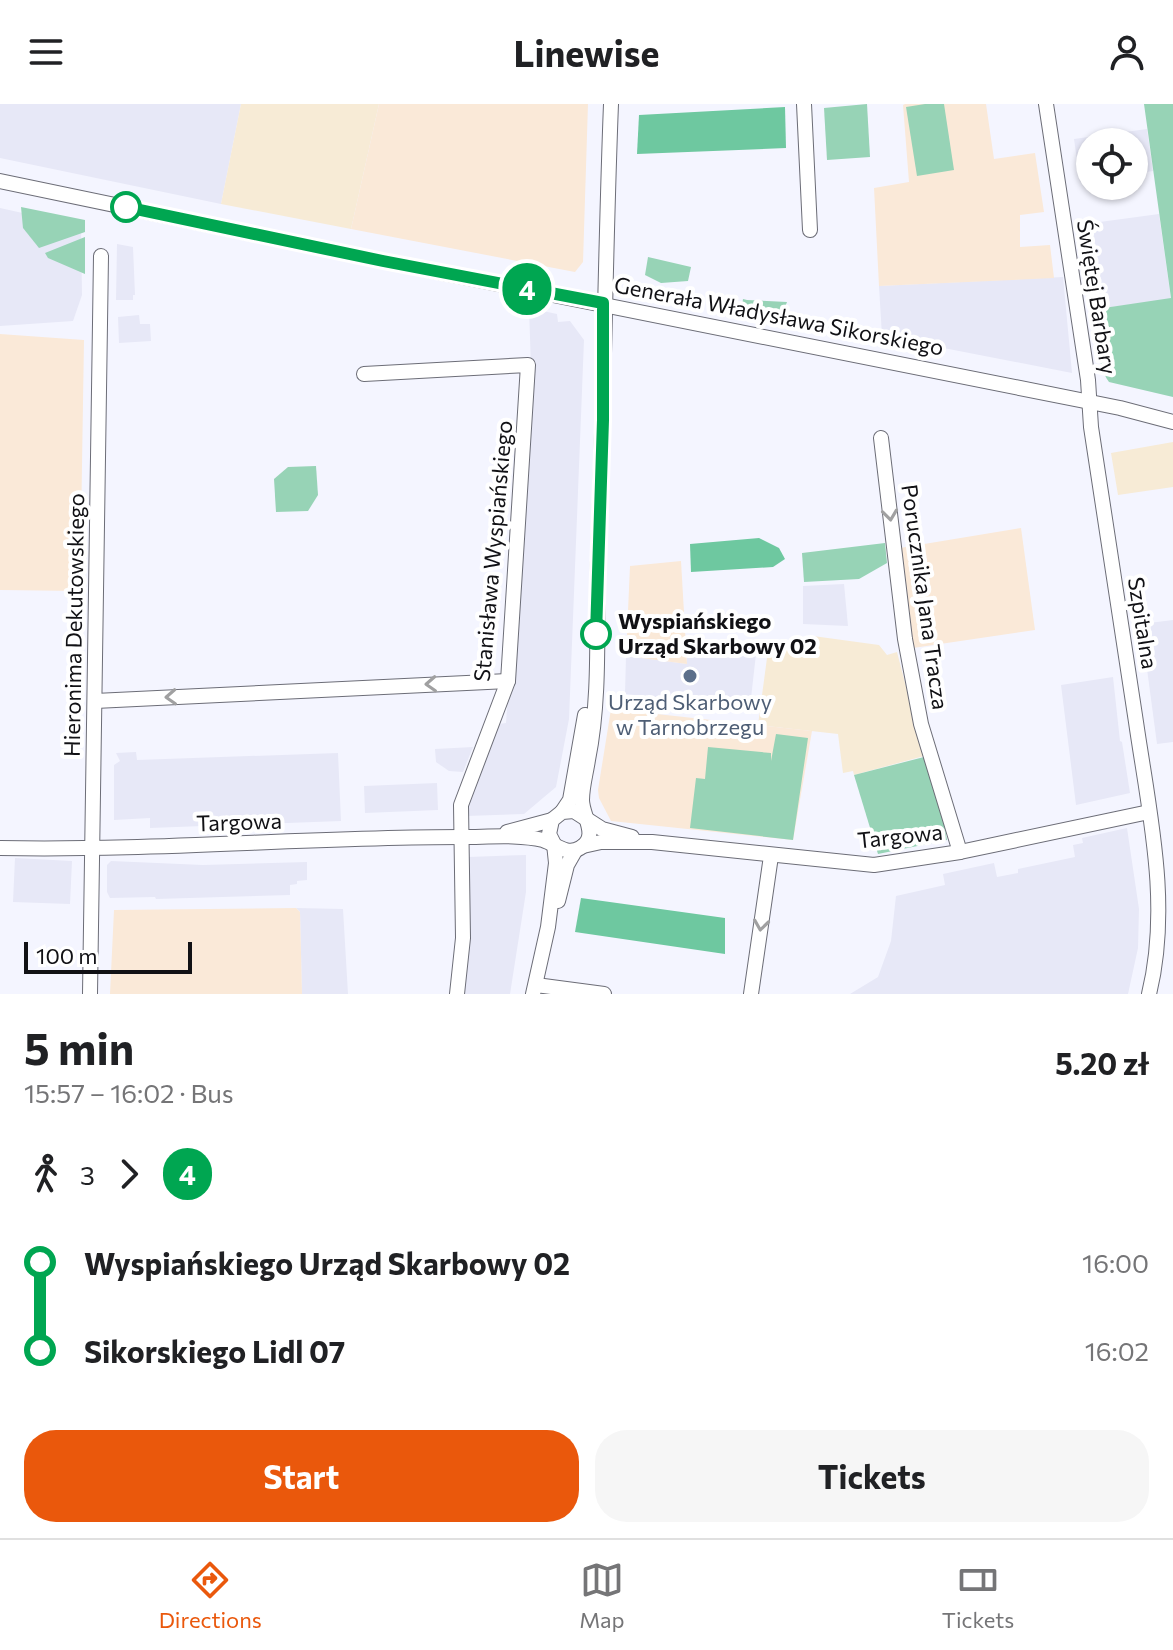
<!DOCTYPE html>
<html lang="en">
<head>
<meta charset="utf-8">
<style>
	:root { --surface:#fff; --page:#f6f6f6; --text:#202124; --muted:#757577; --line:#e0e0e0; --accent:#ea580c }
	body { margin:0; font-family:Commissioner,sans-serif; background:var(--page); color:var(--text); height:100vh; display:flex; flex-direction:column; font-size:30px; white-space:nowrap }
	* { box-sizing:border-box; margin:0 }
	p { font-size:26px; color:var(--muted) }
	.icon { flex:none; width:44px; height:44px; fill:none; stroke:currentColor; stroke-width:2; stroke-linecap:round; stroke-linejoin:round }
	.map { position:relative; height:890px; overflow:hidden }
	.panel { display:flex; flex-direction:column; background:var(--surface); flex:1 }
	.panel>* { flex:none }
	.badge { padding:0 16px; border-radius:26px; font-size:28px; line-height:52px }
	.tools { position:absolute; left:1076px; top:24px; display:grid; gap:16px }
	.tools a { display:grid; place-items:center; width:72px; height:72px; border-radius:50%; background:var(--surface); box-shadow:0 2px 6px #0004; font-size:40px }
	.scale { position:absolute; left:24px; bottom:20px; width:168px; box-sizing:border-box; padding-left:8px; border:4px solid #111115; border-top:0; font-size:22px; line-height:28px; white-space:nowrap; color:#111115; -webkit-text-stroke:6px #fff; paint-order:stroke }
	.map>.badge { position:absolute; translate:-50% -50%; box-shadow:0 0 0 4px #fff }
	.legs { display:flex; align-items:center; gap:12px; height:88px; padding:0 24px; font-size:26px }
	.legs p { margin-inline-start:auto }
	.head { display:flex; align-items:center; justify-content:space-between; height:136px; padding:0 24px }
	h1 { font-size:44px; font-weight:700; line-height:60px }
	.action { display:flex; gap:16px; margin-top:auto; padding:16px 24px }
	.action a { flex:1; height:92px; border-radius:32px; background:var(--accent); color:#fff; font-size:32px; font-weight:700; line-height:92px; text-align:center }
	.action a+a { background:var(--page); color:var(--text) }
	ul { padding:0 24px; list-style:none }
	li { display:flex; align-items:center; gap:28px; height:88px; font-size:30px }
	li i { display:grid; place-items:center; width:12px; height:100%; margin:0 10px; background:currentColor }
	li i::after { content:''; width:20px; height:20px; margin:-10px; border:6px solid; border-radius:50%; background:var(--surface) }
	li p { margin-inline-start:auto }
	li:first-child i { background:linear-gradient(#0000 50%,currentColor 0) }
	li:last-child i { background:linear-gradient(currentColor 50%,#0000 0) }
	header { display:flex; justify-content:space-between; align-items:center; height:104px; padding:0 24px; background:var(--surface); font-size:36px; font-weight:700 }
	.menu { display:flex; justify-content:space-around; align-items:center; height:112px; border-top:2px solid var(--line); background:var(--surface); font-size:22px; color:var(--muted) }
	.menu a { display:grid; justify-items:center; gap:4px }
	.menu .selected { color:var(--accent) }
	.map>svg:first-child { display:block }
	.built { fill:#e7e8f7 }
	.industrial { fill:#f7ebd6 }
	.education { fill:#fae9d8 }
	.green { fill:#97d3b6 }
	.forest { fill:#6ec8a0 }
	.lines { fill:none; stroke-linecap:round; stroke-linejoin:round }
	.minor-casing { stroke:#6c6d77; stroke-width:16 }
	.minor { stroke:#fff; stroke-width:14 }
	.oneway { stroke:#a0a0a1 }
	.line-1-casing { stroke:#fff; stroke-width:18 }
	.line-1 { stroke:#00a651; stroke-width:12 }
	.stop-1-dot { fill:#fff; stroke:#00a651; stroke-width:4 }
	.service-dot { fill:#5c6f8a; stroke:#fff; stroke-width:3 }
	.labels { text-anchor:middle; stroke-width:8; stroke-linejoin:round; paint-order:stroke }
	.street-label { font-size:22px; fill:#111115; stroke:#fff }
	.stop-label { font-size:22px; font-weight:bold; fill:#111115; stroke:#fff; text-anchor:start }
	.service-label { font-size:22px; fill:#4e5e75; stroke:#fff }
</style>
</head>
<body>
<header><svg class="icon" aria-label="menu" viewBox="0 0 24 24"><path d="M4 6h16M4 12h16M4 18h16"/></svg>Linewise<svg class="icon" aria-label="person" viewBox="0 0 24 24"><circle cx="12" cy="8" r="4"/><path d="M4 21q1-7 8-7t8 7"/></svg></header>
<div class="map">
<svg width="1173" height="890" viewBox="0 0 1173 890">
	<rect width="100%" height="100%" fill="#f4f5ff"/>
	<g class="built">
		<path d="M0,0h241l-20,100 -221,-46z"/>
		<path d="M1147,25l6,42 -19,3v-32h-44v38l-10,2 -6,-43z"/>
		<path d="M0,104l81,18 1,69 -9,26 -73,5z"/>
		<path d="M1159,110l12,85 -74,10 -12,-85z"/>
		<path d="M117,140l16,3 2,48h-2v5h-17z"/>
		<path d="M1063,173l9,96 -190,-37 -3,-50z"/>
		<path d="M529,204l28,6 1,8 12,-1 14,19 -15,379 -13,68 -32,27 -58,2 1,-19 32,-73 7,-1 25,-356z"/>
		<path d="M139,211l1,9h10l1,17 -32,2 -1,-26z"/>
		<path d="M844,480l4,42 -45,-2v-38z"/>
		<path d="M1173,516v122l-16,2 -16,-120z"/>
		<path d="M757,541l-7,62 -125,-13 1,-38 61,8v-9l21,-1z"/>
		<path d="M1113,573l7,64 2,1 8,51 -54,12 -15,-120z"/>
		<path d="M473,643l-10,25 -14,-1 -13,-9 -1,-13z"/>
		<path d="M136,648l1,8 201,-7 3,68 -191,7v-10l-36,2v-55l6,-4 -4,-8z"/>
		<path d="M437,679l1,27 -73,3 -1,-27z"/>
		<path d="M1127,724l12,81 -1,39 -10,46h-278l28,-17 13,-36 5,-45 49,-11 -2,-11 51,-11 3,14 21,-4v-4l57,-12 -2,-12 10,-2 -1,-5z"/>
		<path d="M526,751v37l-16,102h-49l7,-137z"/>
		<path d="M15,754l57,3 -2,43 -57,-2z"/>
		<path d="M111,757l92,4 104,-3v18l-10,1v3l-7,1v10l-134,4 -1,-2 -45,1 -3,-6v-27z"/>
		<path d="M296,804l47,1 5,85h-46l-2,-82z"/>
	</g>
	<g class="industrial">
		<path d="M241,0h138l-28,125 -130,-25z"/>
		<path d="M1173,338v45l-55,8 -7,-42z"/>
		<path d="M813,532l66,9 8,10 10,-3 27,104 -70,19 -1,-4 -10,2 -5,-39 -80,-9 11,-82 12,2 2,-5 10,1z"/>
	</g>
	<g class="education">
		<path d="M379,0h209l-5,158 -8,10 -224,-43z"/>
		<path d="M905,0h81l8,55 41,-6 9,59 -24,3v32l30,-2 4,33 -175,8 -5,-98 35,-6 -6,-77z"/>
		<path d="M0,230l84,6 -4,251 -80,-1z"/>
		<path d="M1021,424l14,102 -122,18 -13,-100z"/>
		<path d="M681,457l6,103 -61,-8 4,-90z"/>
		<path d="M611,605l201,22 -19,109 -182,-19 -12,-23 -1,-8z"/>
		<path d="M296,804l4,4 2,82h-192l4,-84z"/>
	</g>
	<g class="green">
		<path d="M867,0l3,53 -43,3 -3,-52z"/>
		<path d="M925,0h19l10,66 -37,6 -11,-69z"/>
		<path d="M1144,0h29v293l-64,-15c-14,-19 -10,-50 -12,-73l74,-11z"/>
		<path d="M21,103l64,13v12l-46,16 -16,-20z"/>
		<path d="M85,133v37l-37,-16 -3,-5z"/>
		<path d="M648,153l43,10 -3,14 -27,2 -16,-8z"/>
		<path d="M743,195l4,1 40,2 -7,18 -39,-8z"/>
		<path d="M316,362l2,29 -10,16 -32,1 -2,-33 14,-12z"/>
		<path d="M885,439l2,20 -28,16 -55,3 -2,-29z"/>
		<path d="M776,630l32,4 -15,102 -103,-12 6,-50 9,1 3,-32 63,6v8z"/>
		<path d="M924,653l19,61 4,22 -69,14 -24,-79z"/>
	</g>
	<g class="forest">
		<path d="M785,3l1,41 -149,6 2,-39z"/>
		<path d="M759,434l20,10 6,11 -12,8 -82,5 -1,-28z"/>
		<path d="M581,794l144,20v36l-150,-22z"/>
	</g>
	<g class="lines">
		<defs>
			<g id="minor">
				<path d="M804,0l6,126"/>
				<path d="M1046,0l42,276 3,47c15,99 30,197 45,295 13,90 35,183 13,272"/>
				<path d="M0,77l383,80 737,147 53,14"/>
				<path d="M364,270l164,-9 -20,316 -47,124 2,133 -6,56"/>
				<path d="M881,334l24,201 16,85 39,128"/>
				<path d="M95,597l413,-20"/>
				<path d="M562,708l8,-12 15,-85"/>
				<path d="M507,728l45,-12"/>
				<path d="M583,742l18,-4h51l222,23 86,-13 189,-40"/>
				<path d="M0,744c154,3 308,-11 462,-11 26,0 56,-3 81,3 13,4 23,16 37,8 20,-11 2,-32 2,-48 0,-13 4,-27 6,-40 13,-65 8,-134 10,-200 6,-152 7,-304 13,-456"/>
				<path d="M558,797l9,-36 8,-14"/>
				<path d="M536,881l68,9"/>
				<path d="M90,890l11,-738"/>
				<path d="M533,890l15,-67 8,-64 -2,-19 -5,-10 3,-14 10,-8 12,-1 28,18 30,8"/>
				<path d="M751,890l20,-138"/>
			</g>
		</defs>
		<use href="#minor" class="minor-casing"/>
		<use href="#minor" class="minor"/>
	</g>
	<defs><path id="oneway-chevron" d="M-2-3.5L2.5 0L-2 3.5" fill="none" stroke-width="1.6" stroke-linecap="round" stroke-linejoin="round" transform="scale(2)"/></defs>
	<g class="oneway">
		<use href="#oneway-chevron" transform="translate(890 411) rotate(83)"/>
		<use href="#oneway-chevron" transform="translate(431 580) rotate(177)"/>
		<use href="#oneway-chevron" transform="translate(171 593) rotate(177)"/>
		<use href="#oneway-chevron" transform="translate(761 821) rotate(98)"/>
	</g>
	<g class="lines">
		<defs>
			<path id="line-1" d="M126,103l257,54 220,42v117l-7,214"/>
		</defs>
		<use href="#line-1" class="line-1-casing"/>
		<use href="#line-1" class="line-1"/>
	</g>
	<g class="stop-1-dot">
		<circle cx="126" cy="103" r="14"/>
		<circle cx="596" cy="530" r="14"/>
	</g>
	<circle class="service-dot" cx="690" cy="572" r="8"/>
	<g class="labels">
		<g class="street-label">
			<text transform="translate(1097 193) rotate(81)" y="8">Świętej Barbary</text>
			<text transform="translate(779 212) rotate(11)" y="8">Generała Władysława Sikorskiego</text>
			<text transform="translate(493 447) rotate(-85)" y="8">Stanisława Wyspiańskiego</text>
			<text transform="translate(925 493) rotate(82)" y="8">Porucznika Jana Tracza</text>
			<text transform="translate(1143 519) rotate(81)" y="8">Szpitalna</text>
			<text transform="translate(74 521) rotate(-89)" y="8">Hieronima Dekutowskiego</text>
			<text transform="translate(239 718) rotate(-2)" y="8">Targowa</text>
			<text transform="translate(900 732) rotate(-6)" y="8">Targowa</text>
		</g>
		<g class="stop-label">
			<text x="618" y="525">Wyspiańskiego<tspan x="618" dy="25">Urząd Skarbowy 02</tspan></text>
		</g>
		<g class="service-label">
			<text x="690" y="606">Urząd Skarbowy<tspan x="690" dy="25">w Tarnobrzegu</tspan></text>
		</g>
	</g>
</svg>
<div class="tools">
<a><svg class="icon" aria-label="locate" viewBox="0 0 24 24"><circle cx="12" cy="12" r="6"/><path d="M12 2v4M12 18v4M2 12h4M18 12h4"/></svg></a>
</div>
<div class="scale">100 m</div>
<b class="badge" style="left:527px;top:185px;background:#00a651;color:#fff">4</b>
</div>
<section class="panel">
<div class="head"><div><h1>5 min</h1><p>15:57 – 16:02 · Bus</p></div><b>5.20 zł</b></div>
<div class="legs"><svg class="icon" aria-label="walk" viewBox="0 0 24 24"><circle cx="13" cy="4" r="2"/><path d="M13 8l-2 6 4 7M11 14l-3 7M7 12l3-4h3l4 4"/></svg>3<svg class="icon" aria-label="forward" viewBox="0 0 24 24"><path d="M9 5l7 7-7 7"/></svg><b class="badge" style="background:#00a651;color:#fff">4</b></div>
<ul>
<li><i style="color:#00a651"></i><b>Wyspiańskiego Urząd Skarbowy 02</b><p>16:00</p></li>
<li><i style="color:#00a651"></i><b>Sikorskiego Lidl 07</b><p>16:02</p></li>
</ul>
<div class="action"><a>Start</a><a>Tickets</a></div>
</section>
<nav class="menu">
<a class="selected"><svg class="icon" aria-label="directions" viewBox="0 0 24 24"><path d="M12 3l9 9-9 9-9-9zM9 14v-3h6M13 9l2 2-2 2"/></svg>Directions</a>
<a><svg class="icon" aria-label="map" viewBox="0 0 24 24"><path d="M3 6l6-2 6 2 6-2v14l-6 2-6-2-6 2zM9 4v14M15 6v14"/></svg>Map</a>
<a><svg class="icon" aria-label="tickets" viewBox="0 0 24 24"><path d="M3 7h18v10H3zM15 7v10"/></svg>Tickets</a>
</nav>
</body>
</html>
